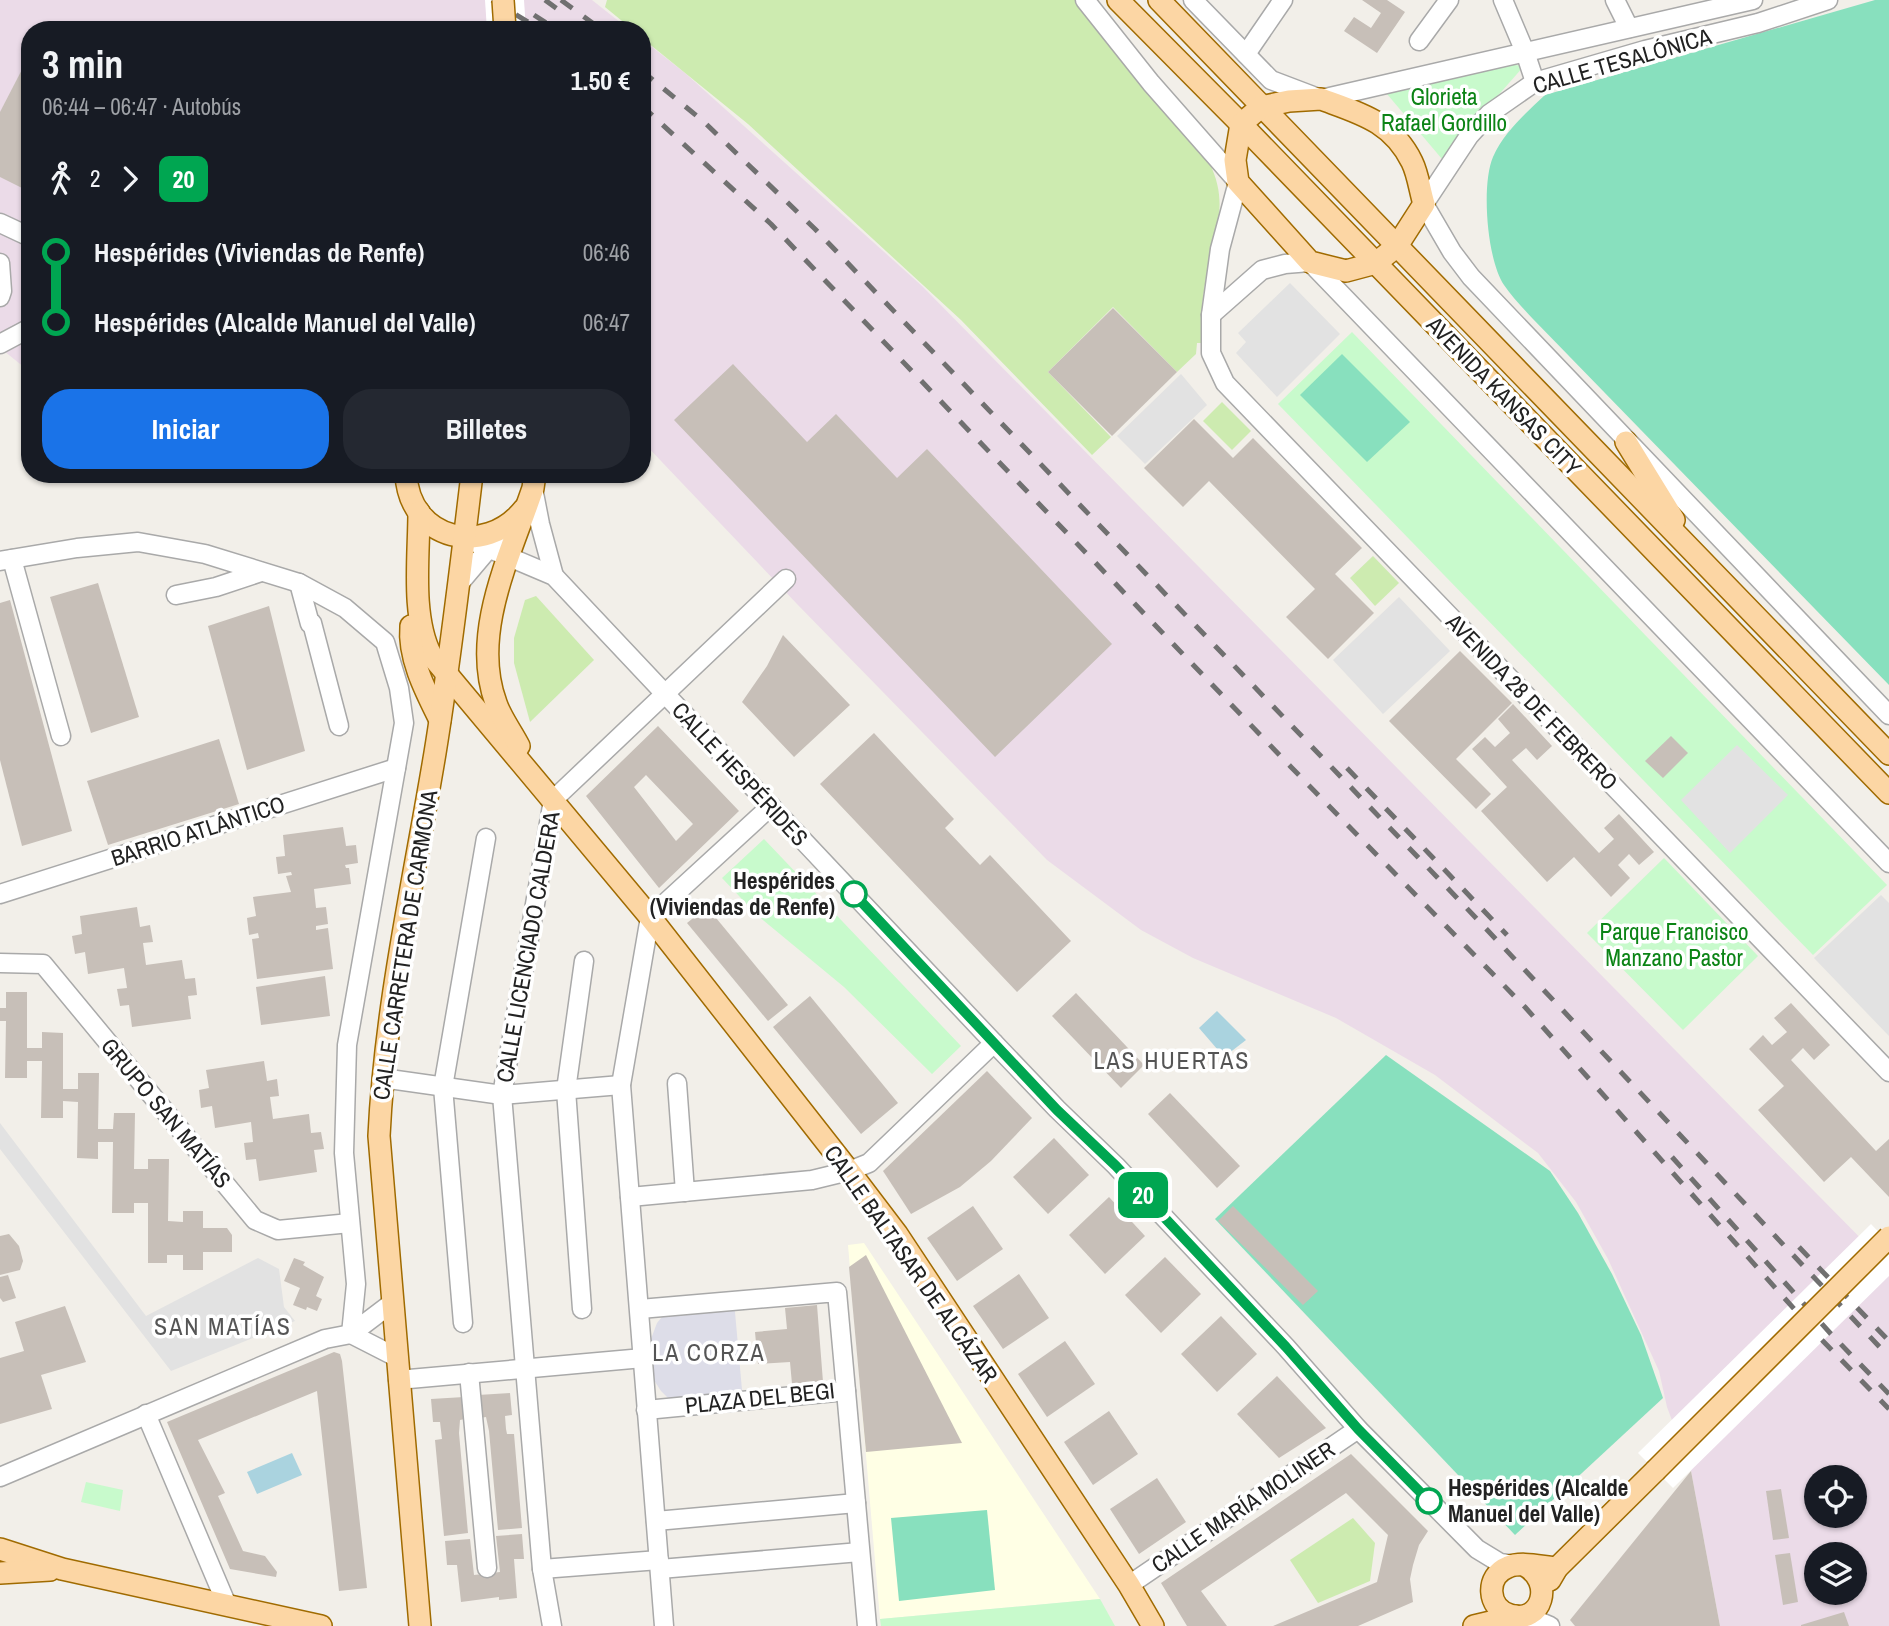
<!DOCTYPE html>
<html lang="es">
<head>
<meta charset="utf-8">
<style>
	:root { --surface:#171b24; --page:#242831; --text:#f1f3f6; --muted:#9ea1a6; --accent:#1a73e8 }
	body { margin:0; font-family:"Archivo Narrow",sans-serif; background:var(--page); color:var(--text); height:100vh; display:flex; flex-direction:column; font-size:26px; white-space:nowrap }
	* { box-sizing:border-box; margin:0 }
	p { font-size:23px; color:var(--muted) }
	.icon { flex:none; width:38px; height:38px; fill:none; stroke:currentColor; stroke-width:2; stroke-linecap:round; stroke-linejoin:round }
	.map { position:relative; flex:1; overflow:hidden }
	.details { position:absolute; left:21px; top:21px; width:630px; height:462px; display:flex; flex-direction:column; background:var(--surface); border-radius:28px; box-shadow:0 2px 5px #0004 }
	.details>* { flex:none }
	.badge { padding:0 14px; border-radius:10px; font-size:24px; line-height:46px }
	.fabs { position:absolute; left:1804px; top:1465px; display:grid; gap:14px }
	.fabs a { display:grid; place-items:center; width:63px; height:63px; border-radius:50%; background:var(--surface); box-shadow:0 2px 5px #0004; font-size:35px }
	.map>.badge { position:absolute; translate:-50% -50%; box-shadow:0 0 0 4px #fff }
	.legs { display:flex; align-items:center; gap:10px; height:77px; padding:0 21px; font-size:23px }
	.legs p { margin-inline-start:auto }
	.summary { display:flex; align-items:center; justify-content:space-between; height:119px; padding:0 21px }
	h1 { font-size:38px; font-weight:800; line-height:52px }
	.action { display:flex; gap:14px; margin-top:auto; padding:14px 21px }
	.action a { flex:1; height:80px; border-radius:28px; background:var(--accent); color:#fff; font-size:28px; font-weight:800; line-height:80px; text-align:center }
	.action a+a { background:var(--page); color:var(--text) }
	ul { padding:0 21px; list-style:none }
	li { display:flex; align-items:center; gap:24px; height:70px; font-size:26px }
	li i { display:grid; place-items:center; width:10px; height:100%; margin:0 9px; background:currentColor }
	li i::after { content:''; width:18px; height:18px; margin:-9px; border:5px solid; border-radius:50%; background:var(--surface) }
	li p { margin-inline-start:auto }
	li:first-child i { background:linear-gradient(#0000 50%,currentColor 0) }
	li:last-child i { background:linear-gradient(currentColor 50%,#0000 0) }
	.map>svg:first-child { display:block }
	.industrial { fill:#ebdbe8; fill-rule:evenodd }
	.education { fill:#ffffe5 }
	.grass { fill:#cdebb0 }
	.park { fill:#c8facc }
	.pitch { fill:#88e0be }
	.parking { fill:#e2e2e2 }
	.plaza { fill:#dddde8 }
	.water { fill:#aad3df }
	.pier { fill:#fff }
	.building { fill:#c7bfb8; fill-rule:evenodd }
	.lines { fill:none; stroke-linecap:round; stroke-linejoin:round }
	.minor-casing { stroke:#a9a9a9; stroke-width:21 }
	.major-casing { stroke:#a06b00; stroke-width:24 }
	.minor { stroke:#fff; stroke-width:18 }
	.major { stroke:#fcd6a4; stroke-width:21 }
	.rail { stroke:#707070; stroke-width:5; stroke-dasharray:14 14; stroke-linecap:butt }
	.major-bridge-casing { stroke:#a06b00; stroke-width:24; stroke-linecap:butt }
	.major-bridge { stroke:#fcd6a4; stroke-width:21 }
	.line-1-casing { stroke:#fff; stroke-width:16 }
	.line-1 { stroke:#00a651; stroke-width:10 }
	.stop-1-dot { fill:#fff; stroke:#00a651; stroke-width:3.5 }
	.labels { text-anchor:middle; stroke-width:7; stroke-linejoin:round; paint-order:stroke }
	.street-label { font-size:23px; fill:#222; stroke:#fff }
	.park-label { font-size:23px; fill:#0c8416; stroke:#fff }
	.stop-label { font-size:23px; font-weight:bold; fill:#222; stroke:#fff; text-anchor:end }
	.neighbourhood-label { font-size:24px; letter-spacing:2px; fill:#555; stroke:#fff }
</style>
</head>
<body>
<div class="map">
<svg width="1889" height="1626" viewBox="0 0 1889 1626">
	<rect width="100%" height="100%" fill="#f2efe9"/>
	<g class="industrial">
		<path d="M0,0h592l38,30h-600v342l-26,-21 -4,1z"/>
		<path d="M642,39l43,34 237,213 967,981v359h-169l-29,-155 -24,-64 -8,-36 -51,-112 -32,-57 -38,-49 -103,-78 -99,-57 -143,-60 -52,-28 -94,-70 -250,-256 -155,-163zM1816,1477h39v39h-39zM1816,1554h39v38h-39z"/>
	</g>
	<path class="education" d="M864,1243l236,356 -220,20 -32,-374z"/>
	<g class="grass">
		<path d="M607,0h469l133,162c22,44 4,72 -3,116 -4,21 -5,43 -5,65h-4l-1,11 -19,18 -64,-65 -65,65 63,65 -19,18 -131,-135 -213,-196 -106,-86v-8h-9l-28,-23z"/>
		<path d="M1222,402l29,29 -19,19 -29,-29z"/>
		<path d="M1373,556l26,27 -24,23 -25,-28z"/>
		<path d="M536,596l58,64 -64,62 -16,-59v-25l11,-38z"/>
		<path d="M1353,1518l22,25 -5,38 -52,22 -28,-43z"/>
	</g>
	<g class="park">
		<path d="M1506,64l18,2 -82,93 -55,-65z"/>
		<path d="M1352,332l535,553 -74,70 -535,-551z"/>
		<path d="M764,839l197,207 -29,28 -88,-87 -87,-72 -35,-37z"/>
		<path d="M1664,858l94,98 -75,74 -96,-97z"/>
		<path d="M86,1482l37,8 -3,21 -39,-9z"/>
		<path d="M1100,1599l15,27h-234l-1,-7z"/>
	</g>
	<g class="pitch">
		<path d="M1875,0h14v685l-356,-366c-10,-11 -21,-22 -29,-34 -17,-25 -23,-100 -11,-128 11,-25 33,-44 52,-62z"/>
		<path d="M1342,354l68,68 -43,40 -67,-67z"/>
		<path d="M1386,1055l164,116 28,42 34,61 29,61 22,63 -148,137 -300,-316z"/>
		<path d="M987,1510l8,80 -96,11 -8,-83z"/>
	</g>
	<g class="parking">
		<path d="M1290,283l50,51 -63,63 -41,-44 10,-11 -8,-9z"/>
		<path d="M1181,374l26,31 -62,59 -28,-28z"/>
		<path d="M1399,597l51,54 -67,63 -50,-54z"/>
		<path d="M1737,745l51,50 -58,58 -49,-53z"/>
		<path d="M1881,895l8,8v133l-75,-78z"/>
		<path d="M0,1123l146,193 112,-58 21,11 5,38 11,14 -124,50 -171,-222z"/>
	</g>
	<path class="plaza" d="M734,1301l9,100 -66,6 -16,-16 -9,-14 -1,-38 6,-16 14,-17z"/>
	<g class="water">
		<path d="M1217,1011l29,29 -22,17 -25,-29z"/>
		<path d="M292,1453l10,22 -45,19 -10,-22z"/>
	</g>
	<g class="pier">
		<path d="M485,0h39l2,30h-39z"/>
		<path d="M1871,1224l18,19v33l-216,212 -35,-35z"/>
	</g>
	<g class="building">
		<path d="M1362,0h25l18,12 -28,41 -33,-22 10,-14 17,11 10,-15z"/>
		<path d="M30,54v138l-30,-15v-65z"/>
		<path d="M1113,308l64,64 -65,64 -64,-64z"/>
		<path d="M733,364l74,78 29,-28 61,64 30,-29 185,195 -117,113 -321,-337z"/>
		<path d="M1194,419l39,39 20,-20 109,110 -27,26 39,39 -46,46 -42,-42 29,-28 -106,-108 -26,26 -39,-39z"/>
		<path d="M98,583l41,134 -48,16 -41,-136z"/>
		<path d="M10,600l62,231 -50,15 -22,-86v-157z"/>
		<path d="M269,606l36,145 -58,19 -39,-144z"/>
		<path d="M783,635l67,70 -56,52 -52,-55 25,-36z"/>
		<path d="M1460,651l52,52 -56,56 35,35 -15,15 -87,-88z"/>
		<path d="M1513,704l39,42 -15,14 -11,-12 -14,12 87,93 15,-14 -10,-11 15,-14 35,38 -15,13 -10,-11 -11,11 12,13 -19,19 -37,-40 -27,25 -66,-71 26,-24 -35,-38 13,-12 10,10 15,-14 -12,-14z"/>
		<path d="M658,726l81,85 -80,77 -73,-92zM646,775l47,49 -17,17 -42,-54z"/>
		<path d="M874,733l80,86 -9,9 35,37 10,-10 81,86 -54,51 -197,-208z"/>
		<path d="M1671,736l17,17 -25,25 -18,-17z"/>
		<path d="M219,739l20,65 -131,41 -21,-64z"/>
		<path d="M343,827l3,19 10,-1 2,18 -13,2 1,3h3l2,16 -37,5 2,19 10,-1 2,17 -12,2v4l12,-2 5,41 -76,10 -5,-40 7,-1 -1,-5 -9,2 -2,-17 9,-2 -3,-19 38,-5 -5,-16 6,-1 -1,-3 -13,2 -2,-17 9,-1 -2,-21z"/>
		<path d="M137,907l3,20 10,-2 3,17 -10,1 3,22 36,-5 3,19 10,-1 2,17 -9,1 3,23 -59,8 -3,-22 -9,1 -3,-17 10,-1 -3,-20 -36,6 -3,-22 -10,2 -3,-18 10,-2 -2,-18z"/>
		<path d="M707,907l81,98 -20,16 -81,-98z"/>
		<path d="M325,976l5,40 -69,9 -5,-38z"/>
		<path d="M6,992h21v56h15v-16l21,1v56h15v-16h21l-1,56h15l1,-16h21l-1,56h14v-10h21l-1,62 15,1v-11h20v17h24l5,7v17h-29v18h-20v-15h-16v8h-19v-60h-14v10h-22l1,-71h-15v17l-21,-1 1,-56 -15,-1v17h-22l1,-57h-15v17h-22l1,-57h-6v-13h6z"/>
		<path d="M1076,993l68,72 -23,23 -69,-72z"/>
		<path d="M810,996l88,107 -37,31 -88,-107z"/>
		<path d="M1791,1003l39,42 -16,15 -11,-12 -12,12 85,91 13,-12v58l-38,-40 -27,25 -66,-72 26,-24 -35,-37 14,-14 9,10 15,-13 -13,-14z"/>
		<path d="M264,1061l3,20 10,-2 2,17 -9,1 3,22 36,-5 2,19 10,-1 3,17 -10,1 3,22 -58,9 -3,-22 -10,1 -2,-17 9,-1 -2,-20 -36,6 -3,-22 -11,2 -2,-18 10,-2 -3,-18z"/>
		<path d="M987,1071l45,47 -41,43 -31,26 -49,27 -28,-43z"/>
		<path d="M1170,1093l70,73 -23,22 -69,-74z"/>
		<path d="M1054,1138l35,37 -41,39 -35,-37z"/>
		<path d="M1109,1197l36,39 -40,38 -36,-39z"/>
		<path d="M973,1206l30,43 -46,32 -30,-43z"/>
		<path d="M1233,1206l85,85 -15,14 -85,-84z"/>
		<path d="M9,1234l10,12 4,15 -3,9 -20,5v-39z"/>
		<path d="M866,1255l96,188 -96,9 -17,-185z"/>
		<path d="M1165,1257l36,37 -40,39 -36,-38z"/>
		<path d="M294,1258l11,4 -2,3 21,12 -8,19 6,3 -5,12 -10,-4 -1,3 -13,-5 7,-17 -16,-7z"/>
		<path d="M1019,1274l30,44 -46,31 -30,-43z"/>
		<path d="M8,1275l8,23 -13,4 -3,-4v-21z"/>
		<path d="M817,1305l6,77 -31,2 -2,-22 -32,2 -3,-32 32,-3 -2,-21z"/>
		<path d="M65,1306l21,56 -45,13 11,34 -52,15v-66l24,-7 -9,-29z"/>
		<path d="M1221,1316l36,38 -40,38 -36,-38z"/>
		<path d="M1065,1341l30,43 -48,33 -29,-43z"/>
		<path d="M334,1352l6,2 2,7 25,227 -28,3 -22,-200 -119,49 27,53 -7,3 25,55 22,5 12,16 -1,5 -46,-8 -63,-147z"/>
		<path d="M1277,1376l49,52 -47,30 -42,-44z"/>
		<path d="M510,1393l2,22 -7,1 1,13 1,5h7l8,94 -24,2 -9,-99 -3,-14 -6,1 -2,-23z"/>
		<path d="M464,1397l1,22 -5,1 -1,13 9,100 -24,3 -9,-96 7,-1 -2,-17h-7l-2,-23z"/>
		<path d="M1109,1411l29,43 -45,31 -29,-43z"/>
		<path d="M1351,1454l77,77 -9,14 -6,20 -3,14 3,23 -55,24h-85l104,-44 11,-47 -42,-42 -145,98 26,35h-40l-26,-43z"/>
		<path d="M1691,1471l29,155h-145l-5,-6z"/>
		<path d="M1157,1478l29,44 -47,32 -29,-45z"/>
		<path d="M1781,1489l8,49 -16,2 -7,-49z"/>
		<path d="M522,1534l2,25h-10l3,39 -18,2v-3l-38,5 -4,-37h-10l-2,-24 25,-2 4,36 26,-3 -4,-36z"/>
		<path d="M1790,1553l8,49 -15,3 -8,-50z"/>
		<path d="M1844,1612l5,14h-48v-1z"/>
	</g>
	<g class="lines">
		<defs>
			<g id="minor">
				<path d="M1085,0l66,83 87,99 -18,67 -9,66v38l14,30 664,689"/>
				<path d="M1193,0l78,80 50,19 432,-99"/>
				<path d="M1503,0l22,52 10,30"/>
				<path d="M1615,0l14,28"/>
				<path d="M1828,0l-70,23 -113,27 -110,32 -46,32 -20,22 -45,68 28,48 19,25 418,438"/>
				<path d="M1419,41l30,-41"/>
				<path d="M1246,54l37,-54"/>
				<path d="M0,223l30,14"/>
				<path d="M0,263l2,28 -2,6"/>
				<path d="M1211,315l51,-45 23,-6 25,-2 579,601"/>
				<path d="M0,344l30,-16"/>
				<path d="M533,488l7,36 14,52"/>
				<path d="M464,538l90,38 440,467 63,66 59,57 170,181 72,82 119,120 23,14 15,2"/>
				<path d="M12,559l49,177"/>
				<path d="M0,561l77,-13 61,-6 67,12 94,29 46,25 40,34 14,46 5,35 -57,322 -3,108 12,131 -5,50"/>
				<path d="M299,583l11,41 2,-1 27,103"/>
				<path d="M458,585l38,-45"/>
				<path d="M176,595l40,-8 45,-15"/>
				<path d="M0,894l396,-126"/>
				<path d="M0,963l43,1 212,256 23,10 72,-7"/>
				<path d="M382,1078l120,17 119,-10"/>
				<path d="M677,1083l8,109"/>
				<path d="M630,1197l182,-17 37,-9 20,-8 125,-120"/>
				<path d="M582,1309l-16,-219 18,-129"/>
				<path d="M640,1309l197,-17 9,99 -200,19"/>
				<path d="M463,1323l-20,-236 43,-249"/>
				<path d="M351,1334l45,23"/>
				<path d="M469,1373l18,195"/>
				<path d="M398,1380l245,-22"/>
				<path d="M846,1391l21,235"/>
				<path d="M146,1414l81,191"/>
				<path d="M0,1477l325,-138 26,-5 41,-31"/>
				<path d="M656,1521l200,-18"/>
				<path d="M542,1569l117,-9"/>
				<path d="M660,1569l200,-17"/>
				<path d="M1129,1585l229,-156"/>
				<path d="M1524,1615l26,11"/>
				<path d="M552,1626l-10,-57 -40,-474 51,-295 233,-221"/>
				<path d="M664,1626l-43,-541 29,-168 121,-111"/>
			</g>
			<g id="major">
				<path d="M1118,0l123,124 648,669"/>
				<path d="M1159,0l730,754"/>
				<path d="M1321,99c38,14 71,22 91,63 6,12 8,29 12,42l-27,42 -21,17 -30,8 -36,-9 -72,-80 -3,-22 6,-36 20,-17 28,-6z"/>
				<path d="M1626,442l48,78"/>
				<path d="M406,474c3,66 79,84 118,35"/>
				<path d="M419,512c0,44 -8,104 12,143l219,262 199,254 48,63 232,351 24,41"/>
				<path d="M411,626c-3,32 15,66 29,94"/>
				<path d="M519,746c-7,-14 -18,-28 -23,-43 -26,-70 15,-149 37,-215l2,-14"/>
				<path d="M0,1549l62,20 259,57"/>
				<path d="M1524,1565c31,16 18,60 -14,50 -23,-7 -25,-39 -2,-48 14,-6 34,0 49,1"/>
				<path d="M0,1573l50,-3"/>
				<path d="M1550,1580l7,-12 98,-97"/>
				<path d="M420,1626l-41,-490c6,-129 35,-256 56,-383 15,-92 26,-186 37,-279"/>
				<path d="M1474,1626l42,-10"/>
			</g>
		</defs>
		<use href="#minor" class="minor-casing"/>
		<use href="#major" class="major-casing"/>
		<use href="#minor" class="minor"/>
		<use href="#major" class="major"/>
		<g class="rail">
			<path d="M492,0l49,30"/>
			<path d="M545,0l22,16"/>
			<path d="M561,0l41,30"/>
			<path d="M534,15l23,15"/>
			<path d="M642,71l61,50 112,108 644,671 430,457"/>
			<path d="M642,106l129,118 520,543 234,240 295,331 69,71"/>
			<path d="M1347,768l160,167"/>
			<path d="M1672,1157l159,177 58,60"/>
			<path d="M1799,1247l90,94"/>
		</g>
		<defs>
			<g id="major-bridge">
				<path d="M503,0l2,30"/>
				<path d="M1655,1471l234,-234"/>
			</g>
		</defs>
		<use href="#major-bridge" class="major-bridge-casing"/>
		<use href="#major-bridge" class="major-bridge"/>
	</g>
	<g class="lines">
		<defs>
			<path id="line-1" d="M854,894l203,216 59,56 170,181 72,82 71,72"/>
		</defs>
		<use href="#line-1" class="line-1-casing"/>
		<use href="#line-1" class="line-1"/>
	</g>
	<g class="stop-1-dot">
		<circle cx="854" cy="894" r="12"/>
		<circle cx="1429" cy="1501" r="12"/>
	</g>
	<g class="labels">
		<g class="street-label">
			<text transform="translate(1622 61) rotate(-16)" y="8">CALLE TESALÓNICA</text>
			<text transform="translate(1504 396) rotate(46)" y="8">AVENIDA KANSAS CITY</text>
			<text transform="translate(1532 702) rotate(46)" y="8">AVENIDA 28 DE FEBRERO</text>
			<text transform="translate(740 774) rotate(47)" y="8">CALLE HESPÉRIDES</text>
			<text transform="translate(198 831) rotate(-18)" y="8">BARRIO ATLÁNTICO</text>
			<text transform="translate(405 945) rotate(-81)" y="8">CALLE CARRETERA DE CARMONA</text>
			<text transform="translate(528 947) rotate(-80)" y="8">CALLE LICENCIADO CALDERA</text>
			<text transform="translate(166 1113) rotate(50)" y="8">GRUPO SAN MATÍAS</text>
			<text transform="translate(911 1264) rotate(55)" y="8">CALLE BALTASAR DE ALCÁZAR</text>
			<text transform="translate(760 1398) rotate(-6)" y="8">PLAZA DEL BEGI</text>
			<text transform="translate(1243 1507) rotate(-34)" y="8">CALLE MARÍA MOLINER</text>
		</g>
		<g class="park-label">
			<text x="1444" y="105">Glorieta<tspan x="1444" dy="26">Rafael Gordillo</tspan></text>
			<text x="1674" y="940">Parque Francisco<tspan x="1674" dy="26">Manzano Pastor</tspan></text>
		</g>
		<g class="stop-label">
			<text x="835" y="889">Hespérides<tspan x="835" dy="26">(Viviendas de Renfe)</tspan></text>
			<text x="1448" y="1496" text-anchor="start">Hespérides (Alcalde<tspan x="1448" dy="26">Manuel del Valle)</tspan></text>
		</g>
		<g class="neighbourhood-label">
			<text x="1172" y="1069">LAS HUERTAS</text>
			<text x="223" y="1335">SAN MATÍAS</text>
			<text x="709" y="1361">LA CORZA</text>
		</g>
	</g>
</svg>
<div class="fabs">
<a><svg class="icon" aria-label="locate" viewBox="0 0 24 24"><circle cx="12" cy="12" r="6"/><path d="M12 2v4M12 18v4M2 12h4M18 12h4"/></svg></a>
<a><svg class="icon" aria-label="layers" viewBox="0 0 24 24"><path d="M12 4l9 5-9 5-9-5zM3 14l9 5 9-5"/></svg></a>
</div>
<b class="badge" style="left:1143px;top:1195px;background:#00a651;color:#fff">20</b>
<section class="details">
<div class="summary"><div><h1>3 min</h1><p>06:44 – 06:47 · Autobús</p></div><b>1.50 €</b></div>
<div class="legs"><svg class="icon" aria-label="walk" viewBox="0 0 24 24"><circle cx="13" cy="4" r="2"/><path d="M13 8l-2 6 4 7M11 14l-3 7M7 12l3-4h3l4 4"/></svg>2<svg class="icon" aria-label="forward" viewBox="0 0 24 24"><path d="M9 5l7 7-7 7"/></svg><b class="badge" style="background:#00a651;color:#fff">20</b></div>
<ul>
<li><i style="color:#00a651"></i><b>Hespérides (Viviendas de Renfe)</b><p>06:46</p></li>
<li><i style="color:#00a651"></i><b>Hespérides (Alcalde Manuel del Valle)</b><p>06:47</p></li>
</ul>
<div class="action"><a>Iniciar</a><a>Billetes</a></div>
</section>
</div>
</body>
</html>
